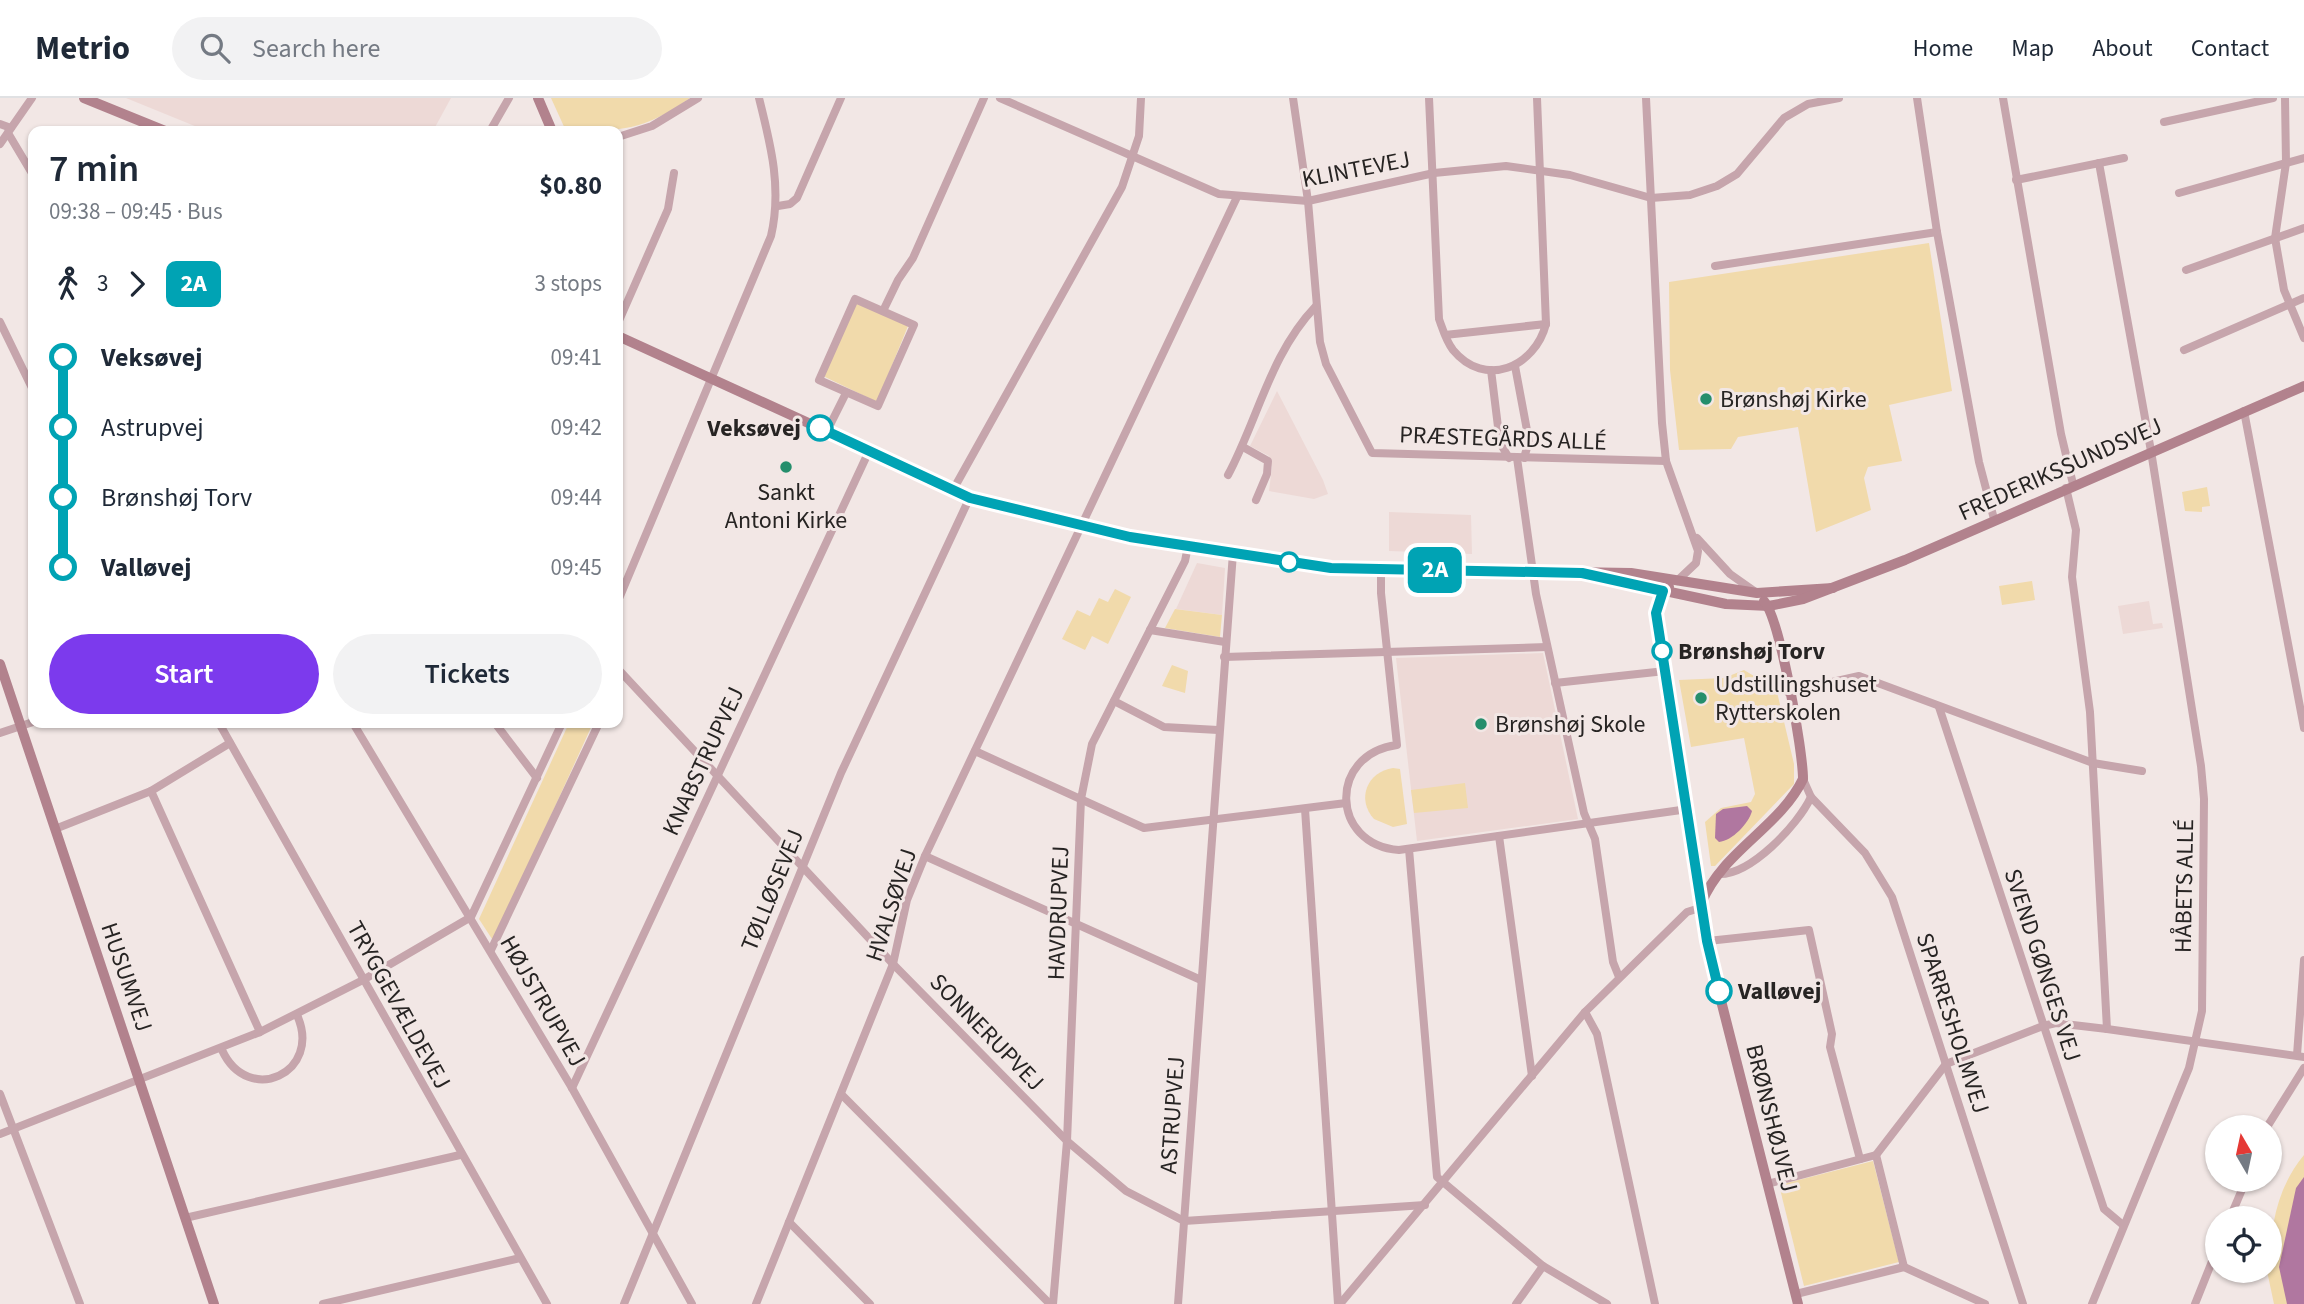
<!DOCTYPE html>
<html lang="en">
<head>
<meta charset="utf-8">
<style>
	:root { --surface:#fff; --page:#f2f2f3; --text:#1f2937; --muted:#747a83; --line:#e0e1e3; --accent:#7c3aed }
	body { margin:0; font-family:"Source Sans 3",sans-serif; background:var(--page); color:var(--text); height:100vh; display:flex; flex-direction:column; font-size:26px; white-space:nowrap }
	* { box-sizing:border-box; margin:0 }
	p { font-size:23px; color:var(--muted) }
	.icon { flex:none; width:38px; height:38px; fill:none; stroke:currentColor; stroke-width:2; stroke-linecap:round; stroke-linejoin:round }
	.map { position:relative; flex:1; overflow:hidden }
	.panel { position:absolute; left:28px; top:28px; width:595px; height:602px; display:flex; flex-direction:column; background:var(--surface); border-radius:14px; box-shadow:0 2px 5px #0004 }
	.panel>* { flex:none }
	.badge { padding:0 14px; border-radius:10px; font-size:24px; line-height:46px }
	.needle { width:46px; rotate:351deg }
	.buttons { position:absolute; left:2205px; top:1017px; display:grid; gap:14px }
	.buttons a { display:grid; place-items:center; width:77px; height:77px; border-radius:50%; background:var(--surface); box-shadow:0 2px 5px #0004; font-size:35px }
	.map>.badge { position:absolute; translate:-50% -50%; box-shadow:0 0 0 4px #fff }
	.legs { display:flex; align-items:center; gap:10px; height:77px; padding:0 21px; font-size:23px }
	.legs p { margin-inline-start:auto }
	.overview { display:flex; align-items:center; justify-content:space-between; height:119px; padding:0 21px }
	h1 { font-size:38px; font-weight:600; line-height:52px }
	.button { display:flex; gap:14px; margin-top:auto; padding:14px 21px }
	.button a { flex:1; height:80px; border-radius:42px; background:var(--accent); color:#fff; font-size:28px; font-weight:600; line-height:80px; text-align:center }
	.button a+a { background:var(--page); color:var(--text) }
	ul { padding:0 21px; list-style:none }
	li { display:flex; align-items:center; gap:24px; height:70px; font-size:26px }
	li i { display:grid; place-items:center; width:10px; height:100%; margin:0 9px; background:currentColor }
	li i::after { content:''; width:18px; height:18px; margin:-9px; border:5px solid; border-radius:50%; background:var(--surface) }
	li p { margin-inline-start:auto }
	li:first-child i { background:linear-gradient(#0000 50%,currentColor 0) }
	li:last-child i { background:linear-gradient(currentColor 50%,#0000 0) }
	header { display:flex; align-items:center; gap:42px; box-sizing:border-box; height:98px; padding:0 35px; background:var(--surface); border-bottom:2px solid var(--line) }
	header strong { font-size:33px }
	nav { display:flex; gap:38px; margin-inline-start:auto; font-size:24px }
	.search { width:490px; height:63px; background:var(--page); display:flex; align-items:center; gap:18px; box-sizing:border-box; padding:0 24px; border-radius:38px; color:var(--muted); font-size:26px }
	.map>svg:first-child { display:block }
	.built { fill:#edd9d6 }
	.green { fill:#f1daab }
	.water { fill:#b077a0 }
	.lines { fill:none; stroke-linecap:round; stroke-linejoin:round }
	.street { stroke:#c6a5ac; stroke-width:8 }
	.secondary { stroke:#b2828d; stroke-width:10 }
	.line-1-casing { stroke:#fff; stroke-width:16 }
	.line-1 { stroke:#00a3b4; stroke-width:10 }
	.poi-dot { fill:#258e6c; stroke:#f2e7e5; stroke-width:2.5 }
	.stop-1-dot { fill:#fff; stroke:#00a3b4; stroke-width:3.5 }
	.labels { text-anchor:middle; stroke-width:6; stroke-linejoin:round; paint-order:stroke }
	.street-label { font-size:24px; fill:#272423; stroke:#f2e7e5 }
	.poi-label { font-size:24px; fill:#272423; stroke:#f2e7e5; text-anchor:start }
	.stop-label { font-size:24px; font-weight:bold; fill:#272423; stroke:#f2e7e5; text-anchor:start }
</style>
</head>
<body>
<header>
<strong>Metrio</strong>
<div class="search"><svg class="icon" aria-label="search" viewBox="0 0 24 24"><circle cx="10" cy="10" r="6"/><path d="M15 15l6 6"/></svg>Search here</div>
<nav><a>Home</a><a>Map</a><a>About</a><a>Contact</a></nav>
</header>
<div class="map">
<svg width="2304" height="1206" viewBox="0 0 2304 1206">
	<rect width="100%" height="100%" fill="#f2e7e5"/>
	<g class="built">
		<path d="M126,0h325l-18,33h-226z"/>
		<path d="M1277,293l46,89 5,14 -14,5 -45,-8 3,-24 -3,-11 -19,-10z"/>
		<path d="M1389,414l82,3 1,39 -83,-3z"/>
		<path d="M1197,465l28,5 -3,47 -46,-6z"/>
		<path d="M2149,503l4,23 9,-1 1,5 -40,6 -5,-28z"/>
		<path d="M1543,555l35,166 -161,22 -21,-183z"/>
	</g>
	<g class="green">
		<path d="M551,0h139c-46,33 -70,33 -124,33z"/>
		<path d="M1929,145l23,148 -63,14 13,56 -34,6 -4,11 7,32 -55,22 -18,-105 -60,10 -7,12 -52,1 -9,-80 -1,-88z"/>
		<path d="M857,205l51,23 -31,76 -54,-26z"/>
		<path d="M2207,389l3,19 -8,1v5l-17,-1 -3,-19z"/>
		<path d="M2032,483l3,19 -33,5 -3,-19z"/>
		<path d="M1115,491l16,8 -23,47 -16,-8 -7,14 -23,-11 15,-29 13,6 9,-18 9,4z"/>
		<path d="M1175,511l47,6 -2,22 -55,-9z"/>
		<path d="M1172,567l16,6 -3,22 -23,-7z"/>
		<path d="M1744,572l10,6 19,-1 21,89v20l-79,82h-4l-6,-44 16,-14 30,-6 4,-8 -11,-56 -53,9 -12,-67 45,-2z"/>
		<path d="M569,625h24l-97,213 -4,3 -13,-20z"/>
		<path d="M1393,670l7,1 7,55 -14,3 -19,-8c-18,-20 -7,-47 19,-51z"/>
		<path d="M1465,685l3,25 -54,5 -3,-23z"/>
		<path d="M2304,1057v149h-30l-7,-33 3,-1c0,-42 6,-81 34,-115z"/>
		<path d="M1873,1063l26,101 -95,24 -25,-101z"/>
	</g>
	<g class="water">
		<path d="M1747,708l5,5c-3,12 -20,30 -33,31l-4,-4 1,-24 7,-5z"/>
		<path d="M2304,1079v127h-17l-8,-37 17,-79z"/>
	</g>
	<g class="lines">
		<g class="street">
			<path d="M1000,0l219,96 89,7 126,-28 72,-7 64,9 81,23 39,-3 27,-9 20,-12 47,-56 24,-14 31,-6"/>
			<path d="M1293,0l15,103 12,141 6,22 46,89 294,8"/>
			<path d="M1429,0l10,221c4,11 7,22 14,31 32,39 82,17 93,-26l-101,11"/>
			<path d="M1537,0l9,226"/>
			<path d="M1646,0l16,325 4,38 32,90 -2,12 -19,18"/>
			<path d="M1917,0l20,134 42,230 15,57"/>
			<path d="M2003,0l58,336 12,50"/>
			<path d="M2285,0l1,65 -11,75 9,52 20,48"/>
			<path d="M2164,24l109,-24"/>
			<path d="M0,26l11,4"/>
			<path d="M490,33l19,-33"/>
			<path d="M8,35l25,42"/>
			<path d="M618,39l34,-11 46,-28"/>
			<path d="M0,46l32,-46"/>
			<path d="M2016,82l108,-22"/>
			<path d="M2179,95l125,-35"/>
			<path d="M778,108l12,-2 7,-6 44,-100"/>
			<path d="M1715,168l222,-34"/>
			<path d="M2186,172l118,-42"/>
			<path d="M855,201l59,26 -36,81 -59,-26z"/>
			<path d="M883,213l15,-31 15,-22 71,-160"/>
			<path d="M0,224l33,68"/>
			<path d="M618,225l50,-114 6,-36"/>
			<path d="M2184,252l120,-52"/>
			<path d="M1515,268l14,75 -5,17"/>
			<path d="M1491,272l9,73 9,15"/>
			<path d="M2244,313l60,317"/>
			<path d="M827,333l19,-38"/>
			<path d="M1243,349l25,14 -1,13 -11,26"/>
			<path d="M1517,360l19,136 48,219 11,26 18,123 6,15"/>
			<path d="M1228,377c30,-56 42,-121 88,-169"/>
			<path d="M2066,390l10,42 -4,47 18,135 17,317"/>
			<path d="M953,392l169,-303 17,-51 2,-38"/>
			<path d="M1697,440l33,36 27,19"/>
			<path d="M1381,472v23l16,152c-69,9 -67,100 2,105l289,-41"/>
			<path d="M618,503l153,-365c11,-48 0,-90 -12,-138"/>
			<path d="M1150,532l75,12"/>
			<path d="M1224,559l323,-10"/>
			<path d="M618,571l275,295 174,177 59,50 58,30 241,-16"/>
			<path d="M1555,585l110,-12"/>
			<path d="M1788,594l71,-16 234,87 49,8"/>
			<path d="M1114,603l50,26 54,3"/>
			<path d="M1939,609l165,502 19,16"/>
			<path d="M219,625l328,581"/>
			<path d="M353,625l219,365 120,216"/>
			<path d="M495,625l42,55"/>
			<path d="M0,635l33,-11"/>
			<path d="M975,653l169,77 202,-25"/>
			<path d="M1803,681l8,18 54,56 27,44 131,407"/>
			<path d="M151,693l109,241"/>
			<path d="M1305,711l33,495"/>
			<path d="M55,731l96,-38 79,-48"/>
			<path d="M1499,738l33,240"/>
			<path d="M1409,751l28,328 106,89 64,38"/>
			<path d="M925,758l276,124"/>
			<path d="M1718,776c32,2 80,-49 93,-77"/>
			<path d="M1708,843l101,-11 23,104 -2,13 30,112"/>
			<path d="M491,852l108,-227"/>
			<path d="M1585,914l12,22 58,270"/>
			<path d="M222,952c26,57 101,23 75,-35"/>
			<path d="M2297,957l7,-95"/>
			<path d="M572,990l297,-637"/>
			<path d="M0,996l80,210"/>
			<path d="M841,996l209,210"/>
			<path d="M2267,1029l37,-59"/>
			<path d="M0,1036l260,-102 103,-52 108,-63 91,-194"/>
			<path d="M1876,1057l28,112"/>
			<path d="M1767,1086l109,-29 70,-91 97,-38 13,-3 51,6 197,28"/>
			<path d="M185,1120l275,-63"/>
			<path d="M2230,1120l16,-38"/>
			<path d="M789,1124l81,82"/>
			<path d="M1796,1196l108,-27 81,37"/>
			<path d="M323,1206l197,-46"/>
			<path d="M624,1206l217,-531 129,-276"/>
			<path d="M756,1206l137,-340 14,-64 18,-44 312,-659"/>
			<path d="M1053,1206l14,-163 14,-342 11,-55 93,-183 3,-15"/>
			<path d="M1178,1206l55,-751"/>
			<path d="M1340,1206l245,-292 102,-100 16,-5"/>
			<path d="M1516,1206l27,-38"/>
			<path d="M2092,1206l97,-236 13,-57 2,-212 -3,-33 -50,-315 -52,-288"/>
			<path d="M2195,1206l22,-55"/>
		</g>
		<g class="secondary">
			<path d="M84,0l81,33"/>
			<path d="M538,0l14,33"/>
			<path d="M618,238l352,161 160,40 201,31 300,5 126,20 76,-5"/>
			<path d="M1605,480l121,26 43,2 34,-7 102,-39 399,-174"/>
			<path d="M1669,489l-10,11 -3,15 58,360 84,331"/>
			<path d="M0,566l214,640"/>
			<path d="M1702,804c20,-50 78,-75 101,-123 0,-28 -23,-160 -39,-178"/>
		</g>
	</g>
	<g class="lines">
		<defs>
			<path id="line-1" d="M820,330l150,70 160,39 201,31 251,5 81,18 -7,22 51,328 12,50"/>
		</defs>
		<use href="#line-1" class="line-1-casing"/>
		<use href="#line-1" class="line-1"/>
	</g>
	<g class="poi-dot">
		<circle cx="1706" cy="301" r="7"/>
		<circle cx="786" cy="369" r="7"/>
		<circle cx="1701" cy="600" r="7"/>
		<circle cx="1481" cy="626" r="7"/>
	</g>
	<g class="stop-1-dot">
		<circle cx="820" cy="330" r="12"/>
		<circle cx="1289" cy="464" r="9"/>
		<circle cx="1662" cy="553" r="9"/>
		<circle cx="1719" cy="893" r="12"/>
	</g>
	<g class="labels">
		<g class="street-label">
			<text transform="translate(1356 71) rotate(-11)" y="8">KLINTEVEJ</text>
			<text transform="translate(1503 340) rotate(2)" y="8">PRÆSTEGÅRDS ALLÉ</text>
			<text transform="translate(2060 371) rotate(-24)" y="8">FREDERIKSSUNDSVEJ</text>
			<text transform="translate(703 663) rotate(-65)" y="8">KNABSTRUPVEJ</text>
			<text transform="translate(2184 788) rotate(-89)" y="8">HÅBETS ALLÉ</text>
			<text transform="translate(772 792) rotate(-68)" y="8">TØLLØSEVEJ</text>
			<text transform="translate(891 807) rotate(-72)" y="8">HVALSØVEJ</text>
			<text transform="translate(1058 815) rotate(-88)" y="8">HAVDRUPVEJ</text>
			<text transform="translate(2043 867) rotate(72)" y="8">SVEND GØNGES VEJ</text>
			<text transform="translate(127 879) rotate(71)" y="8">HUSUMVEJ</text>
			<text transform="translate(543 903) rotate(60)" y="8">HØJSTRUPVEJ</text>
			<text transform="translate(399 907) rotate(61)" y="8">TRYGGEVÆLDEVEJ</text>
			<text transform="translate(1953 925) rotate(72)" y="8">SPARRESHOLMVEJ</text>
			<text transform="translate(987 934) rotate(46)" y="8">SONNERUPVEJ</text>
			<text transform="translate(1172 1017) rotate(-86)" y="8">ASTRUPVEJ</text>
			<text transform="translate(1772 1020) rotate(76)" y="8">BRØNSHØJVEJ</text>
		</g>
		<g class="poi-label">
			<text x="1720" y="309">Brønshøj Kirke</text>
			<text x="786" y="402" text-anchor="middle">Sankt<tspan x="786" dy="28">Antoni Kirke</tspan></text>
			<text x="1715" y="594">Udstillingshuset<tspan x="1715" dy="28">Rytterskolen</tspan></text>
			<text x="1495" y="634">Brønshøj Skole</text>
		</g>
		<g class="stop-label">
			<text x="801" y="338" text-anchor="end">Veksøvej</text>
			<text x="1678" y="561">Brønshøj Torv</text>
			<text x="1738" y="901">Valløvej</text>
		</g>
	</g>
</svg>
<div class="buttons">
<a><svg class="needle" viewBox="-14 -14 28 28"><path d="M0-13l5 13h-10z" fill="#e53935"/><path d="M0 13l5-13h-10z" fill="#747a83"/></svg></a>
<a><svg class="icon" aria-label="locate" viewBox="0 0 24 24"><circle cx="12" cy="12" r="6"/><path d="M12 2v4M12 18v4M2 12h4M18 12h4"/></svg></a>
</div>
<b class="badge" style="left:1435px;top:472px;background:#00a3b4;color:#fff">2A</b>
<section class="panel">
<div class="overview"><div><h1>7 min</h1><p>09:38 – 09:45 · Bus</p></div><b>$0.80</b></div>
<div class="legs"><svg class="icon" aria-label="walk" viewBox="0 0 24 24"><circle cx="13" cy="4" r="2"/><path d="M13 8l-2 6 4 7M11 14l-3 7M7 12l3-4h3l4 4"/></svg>3<svg class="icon" aria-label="forward" viewBox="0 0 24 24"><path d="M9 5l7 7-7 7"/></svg><b class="badge" style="background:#00a3b4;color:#fff">2A</b><p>3 stops</p></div>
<ul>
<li><i style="color:#00a3b4"></i><b>Veksøvej</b><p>09:41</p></li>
<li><i style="color:#00a3b4"></i><span>Astrupvej</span><p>09:42</p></li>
<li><i style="color:#00a3b4"></i><span>Brønshøj Torv</span><p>09:44</p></li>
<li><i style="color:#00a3b4"></i><b>Valløvej</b><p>09:45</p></li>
</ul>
<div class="button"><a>Start</a><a>Tickets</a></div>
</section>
</div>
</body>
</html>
